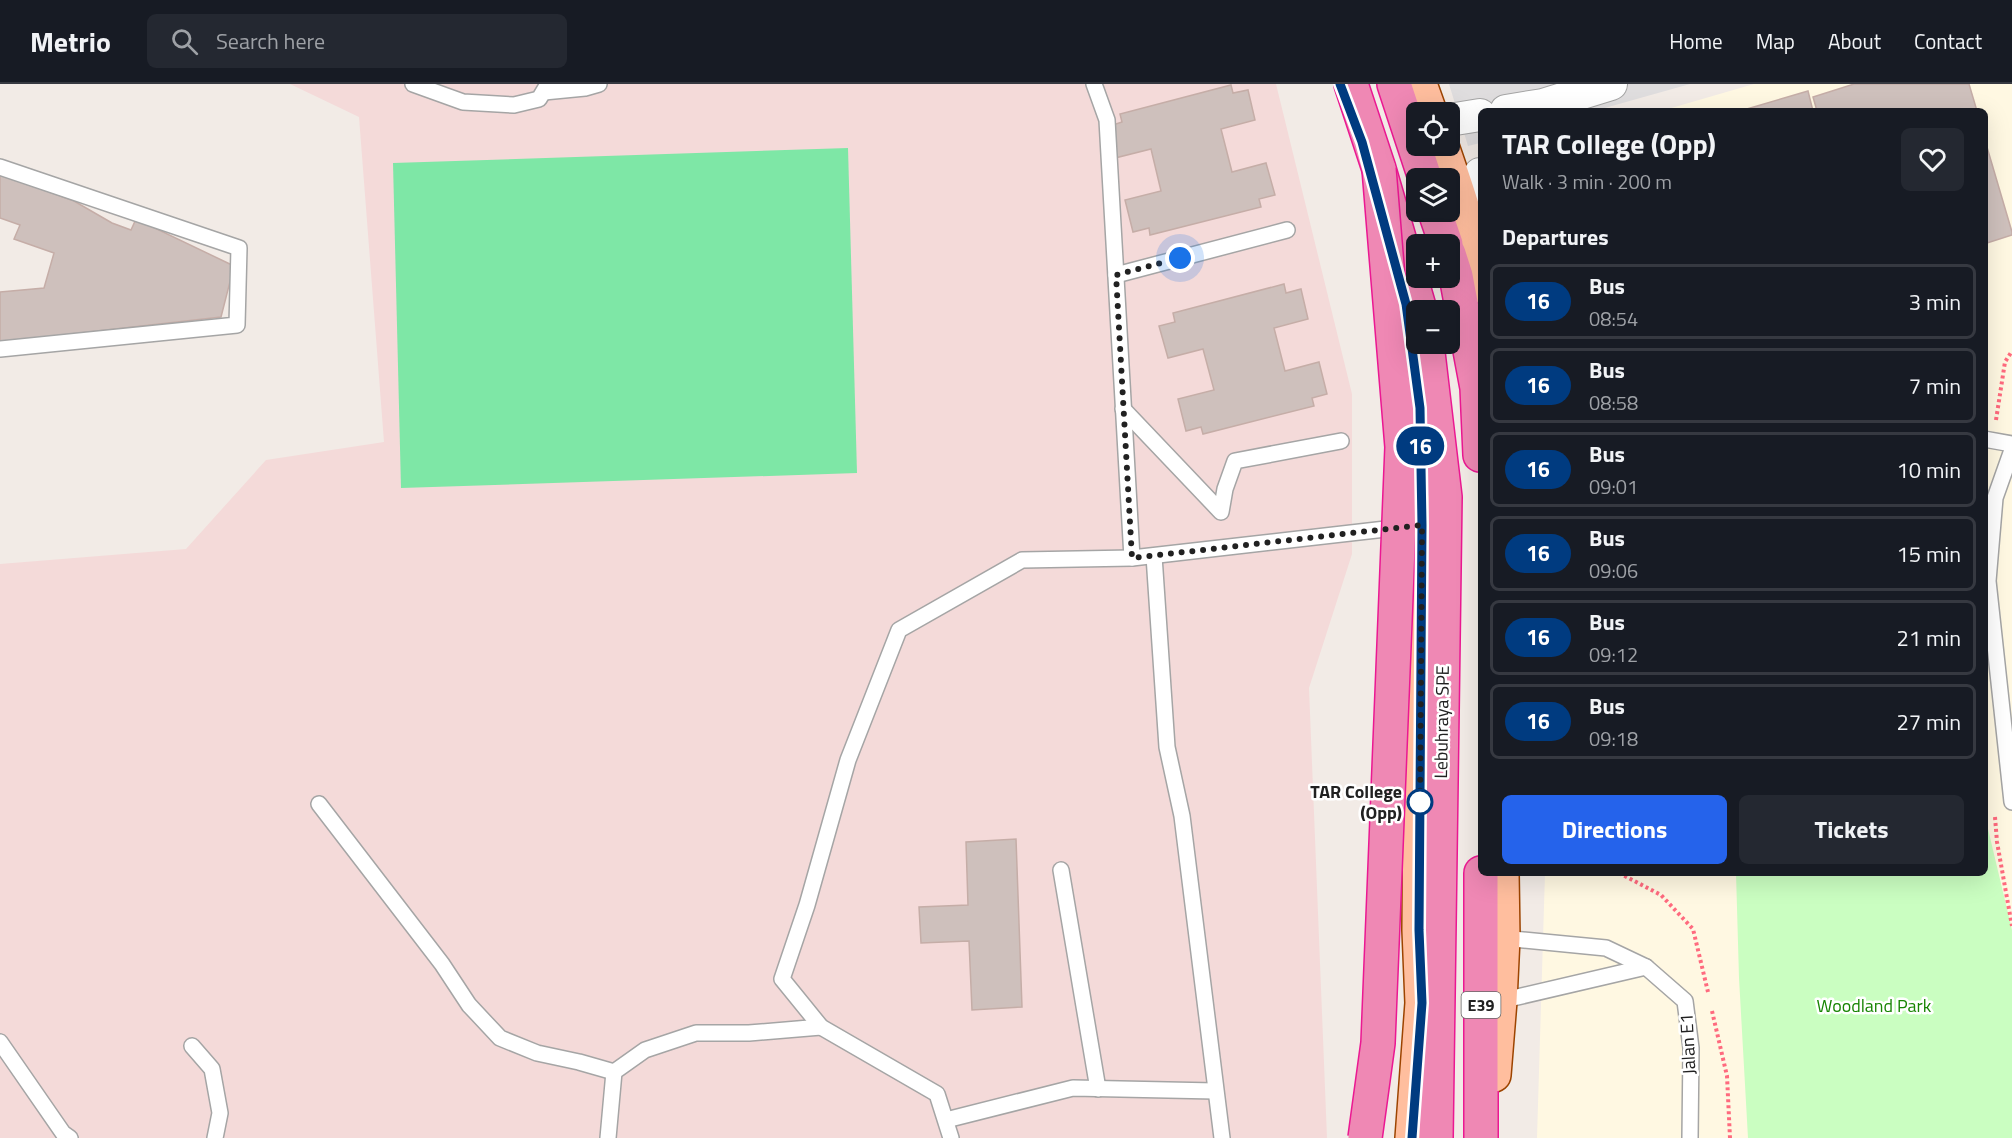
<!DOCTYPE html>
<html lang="en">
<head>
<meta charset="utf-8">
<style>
	:root { --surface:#171b24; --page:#242831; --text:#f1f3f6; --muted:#9ea1a6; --line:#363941; --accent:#2563eb }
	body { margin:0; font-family:"Titillium Web",sans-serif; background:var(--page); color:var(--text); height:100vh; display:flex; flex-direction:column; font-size:22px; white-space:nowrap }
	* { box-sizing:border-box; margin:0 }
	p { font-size:20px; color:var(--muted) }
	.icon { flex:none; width:33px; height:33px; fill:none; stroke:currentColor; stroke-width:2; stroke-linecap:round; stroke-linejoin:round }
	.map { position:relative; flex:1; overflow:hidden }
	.panel { position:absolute; left:1478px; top:24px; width:510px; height:768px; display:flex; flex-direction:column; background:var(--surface); border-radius:9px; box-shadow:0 6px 24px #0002 }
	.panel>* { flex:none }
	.badge { padding:0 12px; border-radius:20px; font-size:21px; line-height:39px }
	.fabs { position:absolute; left:1406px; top:18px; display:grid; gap:12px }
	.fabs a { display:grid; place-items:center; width:54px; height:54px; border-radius:9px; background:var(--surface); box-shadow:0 6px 24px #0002; font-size:30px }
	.you { position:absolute; width:30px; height:30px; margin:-15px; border:4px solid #fff; border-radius:50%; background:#1a73e8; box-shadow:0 0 0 9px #1a73e833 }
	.map>.badge { position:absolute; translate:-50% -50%; box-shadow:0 0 0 3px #fff }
	h2 { padding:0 24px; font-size:22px; line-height:54px }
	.round { display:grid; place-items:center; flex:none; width:63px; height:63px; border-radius:9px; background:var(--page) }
	.headline { display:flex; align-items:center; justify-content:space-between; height:102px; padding:0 24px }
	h1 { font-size:28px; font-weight:700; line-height:45px }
	.action { display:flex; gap:12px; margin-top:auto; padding:12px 24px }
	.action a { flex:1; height:69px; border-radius:9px; background:var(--accent); color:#fff; font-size:24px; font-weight:700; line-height:69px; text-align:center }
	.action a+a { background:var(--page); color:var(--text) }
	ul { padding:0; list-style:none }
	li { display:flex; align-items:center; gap:18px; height:75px; margin:0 12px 9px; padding:0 12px; border:3px solid var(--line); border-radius:9px }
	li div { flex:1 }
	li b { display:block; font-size:22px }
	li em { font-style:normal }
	li .badge { min-width:66px; font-weight:700; text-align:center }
	header { display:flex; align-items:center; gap:36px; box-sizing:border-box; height:84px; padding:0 30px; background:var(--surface); border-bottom:2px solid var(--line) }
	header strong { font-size:28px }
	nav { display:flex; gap:33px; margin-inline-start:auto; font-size:21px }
	.search { width:420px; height:54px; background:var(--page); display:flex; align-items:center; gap:15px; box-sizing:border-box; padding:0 21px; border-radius:9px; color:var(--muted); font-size:22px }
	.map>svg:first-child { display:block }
	.residential { fill:#dfddde }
	.education { fill:#fff8e2 }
	.military { fill:#f4dad9 }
	.park { fill:#cafec1 }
	.pitch { fill:#7ee7a6 }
	.building { fill:#cec0bc; stroke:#c5ada7; stroke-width:1.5 }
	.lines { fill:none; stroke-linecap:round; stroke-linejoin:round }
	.service-casing { stroke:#a5a5a5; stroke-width:18 }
	.minor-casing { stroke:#a5a5a5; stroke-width:34 }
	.primary-casing { stroke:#9d4400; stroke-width:36 }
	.motorway-casing { stroke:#eb1892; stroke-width:36 }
	.path { stroke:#ff6a7e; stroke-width:4; stroke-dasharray:3 3; stroke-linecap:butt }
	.service { stroke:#fff; stroke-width:15 }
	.minor { stroke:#fff; stroke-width:32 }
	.primary { stroke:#ffbe9e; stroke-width:33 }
	.motorway { stroke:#ef88b4; stroke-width:33 }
	.motorway-bridge-casing { stroke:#eb1892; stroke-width:36; stroke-linecap:butt }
	.motorway-bridge { stroke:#ef88b4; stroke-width:33 }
	.line-casing { stroke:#fff; stroke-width:14 }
	.line { stroke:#003b80; stroke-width:9 }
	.walk { stroke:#212121; stroke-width:6; stroke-dasharray:0 10.8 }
	.stop-dot { fill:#fff; stroke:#003b80; stroke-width:3 }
	.labels { text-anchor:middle; stroke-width:5; stroke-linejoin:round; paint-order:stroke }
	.shield { fill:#fff; stroke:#646464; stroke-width:1.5 }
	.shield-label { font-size:16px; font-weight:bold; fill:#212121 }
	.street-label { font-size:18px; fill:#212121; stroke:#fff }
	.stop-label { font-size:18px; font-weight:bold; fill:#212121; stroke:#fff; text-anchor:end }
	.park-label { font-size:18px; fill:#178503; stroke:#fff }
</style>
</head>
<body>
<header>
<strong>Metrio</strong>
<div class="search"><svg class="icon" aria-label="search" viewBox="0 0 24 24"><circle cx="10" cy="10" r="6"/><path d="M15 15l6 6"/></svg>Search here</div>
<nav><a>Home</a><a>Map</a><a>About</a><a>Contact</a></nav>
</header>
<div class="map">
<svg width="2012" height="1054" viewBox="0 0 2012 1054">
	<rect width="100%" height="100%" fill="#f2ebe6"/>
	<path class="residential" d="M1449,0h241l-96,27h-114v32l-12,3z"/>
	<path class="education" d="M1754,0h258v1054h-475l8,-265h439v-762h-323z"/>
	<path class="military" d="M290,0h986l76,310v160l-43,134 18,450h-1327v-574l186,-15 80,-89 118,-18 -25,-325z"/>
	<path class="park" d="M1984,728l28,118v208h-264l-9,-160 -3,-105h248z"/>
	<path class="pitch" d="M848,64l9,325 -456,15 -8,-325z"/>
	<g class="building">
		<path d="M1854,0h115l8,27h-160l-4,-14z"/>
		<path d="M1231,1l2,8 15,-3 7,30 -34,9 11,43 34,-9 9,32 -16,4 2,8 -111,28 -1,-7 -16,4 -8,-32 36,-9 -10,-42 -36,9 -8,-31 15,-5 -2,-8z"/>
		<path d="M1808,7l5,20h-73z"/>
		<path d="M1984,53l28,95v3l-28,9z"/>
		<path d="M0,90l74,27 38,22 19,7 5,-11 98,47 -13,51 -221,25v-50l44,-4 10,-35 -40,-14 6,-14 -20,-7z"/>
		<path d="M1284,200l2,9 15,-4 7,30 -34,9 11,43 34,-9 8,32 -15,4 2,8 -111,28 -2,-7 -15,4 -8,-32 36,-9 -11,-41 -35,9 -9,-32 16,-4 -2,-9z"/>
		<path d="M1016,755l6,168 -50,3 -3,-69 -48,2 -2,-36 49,-2 -2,-63z"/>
	</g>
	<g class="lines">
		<defs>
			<g id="service">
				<path d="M413,0l50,18 51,3 25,-6 9,-15"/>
				<path d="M1094,0l13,36 25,438 271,-31"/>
				<path d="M544,8l41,-4 14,-4"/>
				<path d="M0,83l239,81 -2,77 -237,24"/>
				<path d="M1116,191l171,-45"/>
				<path d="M1123,325l98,103 4,-23 10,-28 106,-20"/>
				<path d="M1984,355l28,5"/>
				<path d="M2012,366l-17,48 -7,83 24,221"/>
				<path d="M1154,472l13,191 15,69 40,322"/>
				<path d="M319,720l123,160 27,41 31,33 37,15 42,9 35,10"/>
				<path d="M1061,786l37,219"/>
				<path d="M1503,854l103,10 40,19 39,34 6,47 -1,90"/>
				<path d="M1500,917l146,-34"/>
				<path d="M0,958l63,91 7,5"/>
				<path d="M192,962l20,23 8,44 -5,25"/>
				<path d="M946,1036l127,-32 142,3"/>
				<path d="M608,1054l6,-66 31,-22 51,-17h53l72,-6"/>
				<path d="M951,1054l-14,-44 -116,-67 -39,-48 25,-74 41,-145 51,-130 123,-70 110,-2"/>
			</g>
			<g id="minor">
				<path d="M1506,27l37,-6 68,-21"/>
				<path d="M1449,36l31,-5"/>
				<path d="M1462,121l18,-31"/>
			</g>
			<g id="primary">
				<path d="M1420,0l10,28"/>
				<path d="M1442,62c16,46 32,91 38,140"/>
				<path d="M1399,197l7,23 14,104 2,117 -3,405 3,73 -10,135"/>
				<path d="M1494,991l6,-74 3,-63 -1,-65"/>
			</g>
			<g id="motorway">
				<path d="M1351,0l28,85 41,141"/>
				<path d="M1394,0l31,94"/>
				<path d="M1435,128l11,32"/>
				<path d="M1449,170l7,22 21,112 3,67"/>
				<path d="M1427,260l18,153 -9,641"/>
				<path d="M1481,1054v-265"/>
			</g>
		</defs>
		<use href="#service" class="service-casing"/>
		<use href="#minor" class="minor-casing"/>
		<use href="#primary" class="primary-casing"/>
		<use href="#motorway" class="motorway-casing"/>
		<g class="path">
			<path d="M1996,336l9,-58 7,-11"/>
			<path d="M1995,733l2,25 15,84"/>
			<path d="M1619,789l42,22 32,34 15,63"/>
			<path d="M1712,927l15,65 3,62"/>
		</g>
		<use href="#service" class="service"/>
		<use href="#minor" class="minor"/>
		<use href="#primary" class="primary"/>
		<use href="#motorway" class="motorway"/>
		<defs>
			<path id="motorway-bridge" d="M1365,1054l13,-95 24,-596 -23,-278"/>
		</defs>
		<use href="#motorway-bridge" class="motorway-bridge-casing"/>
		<use href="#motorway-bridge" class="motorway-bridge"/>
	</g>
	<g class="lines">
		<defs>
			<path id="line" d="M1340,0l22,58 44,162 14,104 2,117 -3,405 3,73 -10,135"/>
		</defs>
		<use href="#line" class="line-casing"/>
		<use href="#line" class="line"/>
		<path class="walk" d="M1180,174l-64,17 16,283 290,-33 -2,286v-9"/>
	</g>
	<circle class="stop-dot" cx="1420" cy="718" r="12"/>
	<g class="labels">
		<rect class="shield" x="1461.5" y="908" width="39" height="26" rx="4.5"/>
		<g class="shield-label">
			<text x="1481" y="927">E39</text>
		</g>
		<g class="street-label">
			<text transform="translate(1442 638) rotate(-89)" y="6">Lebuhraya SPE</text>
			<text transform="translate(1688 960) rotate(-93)" y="6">Jalan E1</text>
		</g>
		<g class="stop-label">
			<text x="1402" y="714">TAR College<tspan x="1402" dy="21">(Opp)</tspan></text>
		</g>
		<g class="park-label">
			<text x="1874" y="928">Woodland Park</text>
		</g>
	</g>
</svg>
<div class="fabs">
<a><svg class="icon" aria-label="locate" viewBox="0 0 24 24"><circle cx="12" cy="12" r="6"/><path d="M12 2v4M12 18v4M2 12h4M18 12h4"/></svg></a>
<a><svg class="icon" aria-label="layers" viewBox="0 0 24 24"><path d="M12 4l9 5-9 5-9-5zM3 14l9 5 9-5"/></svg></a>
<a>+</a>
<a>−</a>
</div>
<div class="you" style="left:1180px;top:174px"></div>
<b class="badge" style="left:1420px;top:362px;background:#003b80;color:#fff">16</b>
<section class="panel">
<div class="headline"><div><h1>TAR College (Opp)</h1><p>Walk · 3 min · 200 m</p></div><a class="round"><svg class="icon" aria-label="heart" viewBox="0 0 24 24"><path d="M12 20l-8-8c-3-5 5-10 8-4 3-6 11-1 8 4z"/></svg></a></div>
<h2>Departures</h2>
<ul>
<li><span class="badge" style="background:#003b80;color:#fff">16</span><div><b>Bus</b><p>08:54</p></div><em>3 min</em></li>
<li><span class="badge" style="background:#003b80;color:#fff">16</span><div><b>Bus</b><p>08:58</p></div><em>7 min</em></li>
<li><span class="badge" style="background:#003b80;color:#fff">16</span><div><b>Bus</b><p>09:01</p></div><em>10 min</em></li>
<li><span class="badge" style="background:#003b80;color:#fff">16</span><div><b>Bus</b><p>09:06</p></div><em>15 min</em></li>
<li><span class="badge" style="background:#003b80;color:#fff">16</span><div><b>Bus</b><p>09:12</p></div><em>21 min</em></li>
<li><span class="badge" style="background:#003b80;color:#fff">16</span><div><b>Bus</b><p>09:18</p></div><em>27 min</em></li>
</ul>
<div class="action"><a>Directions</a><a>Tickets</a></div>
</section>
</div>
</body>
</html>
